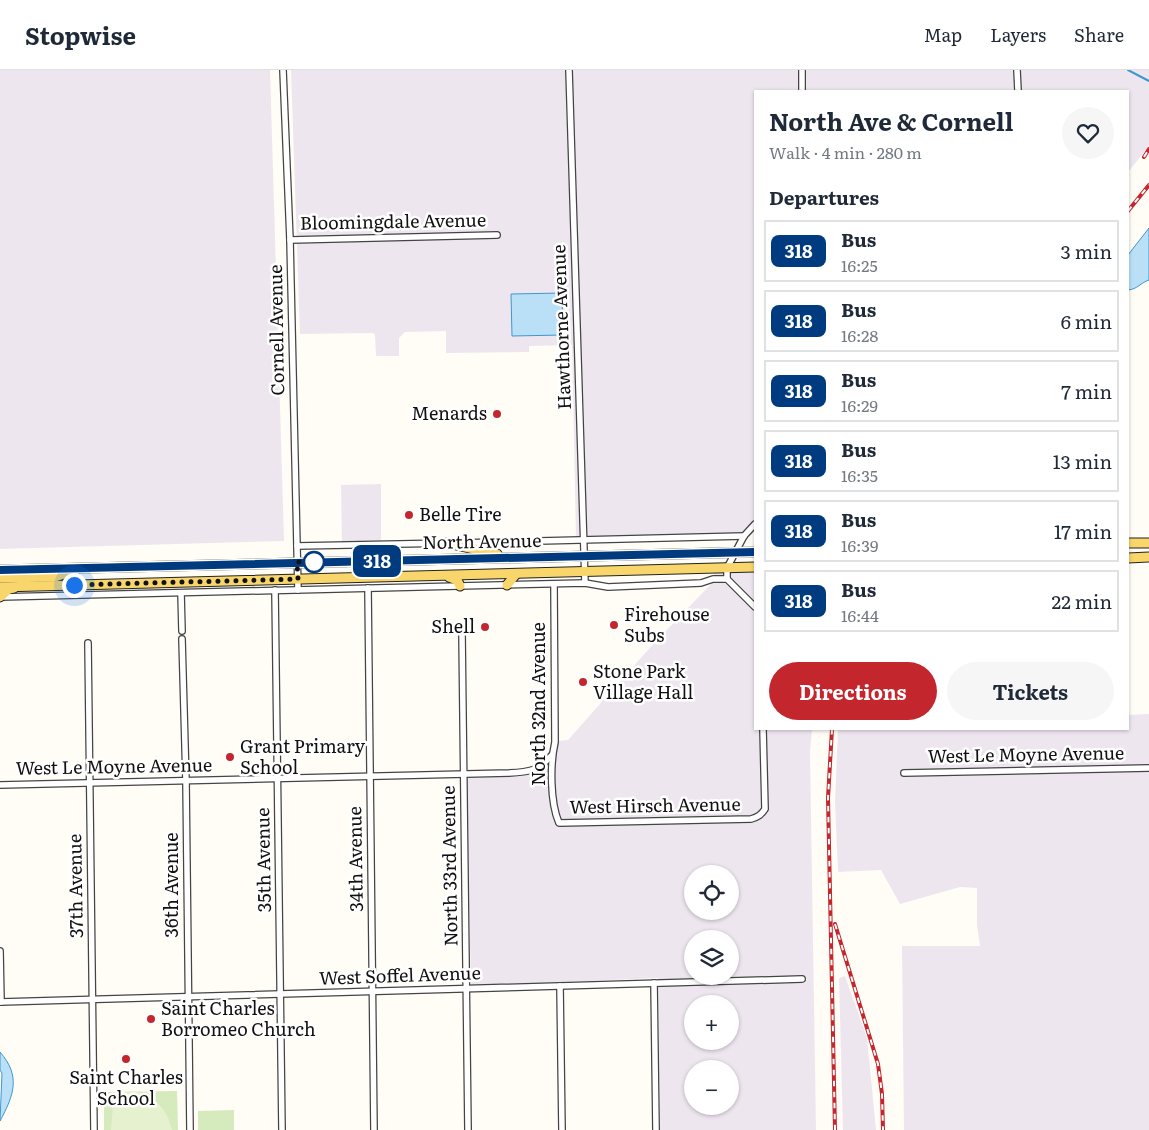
<!DOCTYPE html>
<html lang="en">
<head>
<meta charset="utf-8">
<style>
	:root { --surface:#fff; --page:#f6f6f7; --text:#1f2937; --muted:#747a83; --line:#e0e1e3; --accent:#c4262e }
	body { margin:0; font-family:Literata,serif; background:var(--page); color:var(--text); height:100vh; display:flex; flex-direction:column; font-size:19px; white-space:nowrap }
	* { box-sizing:border-box; margin:0 }
	p { font-size:16px; color:var(--muted) }
	.icon { flex:none; width:28px; height:28px; fill:none; stroke:currentColor; stroke-width:2; stroke-linecap:round; stroke-linejoin:round }
	.map { position:relative; flex:1; overflow:hidden }
	.panel { position:absolute; left:754px; top:20px; width:375px; height:640px; display:flex; flex-direction:column; background:var(--surface); border-radius:0px; box-shadow:0 1px 4px #0004 }
	.panel>* { flex:none }
	.badge { padding:0 10px; border-radius:8px; font-size:18px; line-height:32px }
	.buttons { position:absolute; left:684px; top:795px; display:grid; gap:10px }
	.buttons a { display:grid; place-items:center; width:55px; height:55px; border-radius:50%; background:var(--surface); box-shadow:0 1px 4px #0004; font-size:25px }
	.you { position:absolute; width:25px; height:25px; margin:-12px; border:4px solid #fff; border-radius:50%; background:#1a73e8; box-shadow:0 0 0 8px #1a73e833 }
	.map>.badge { position:absolute; translate:-50% -50%; box-shadow:0 0 0 2px #fff }
	h2 { padding:0 15px; font-size:19px; line-height:45px }
	.round { display:grid; place-items:center; flex:none; width:52px; height:52px; border-radius:26px; background:var(--page) }
	.headline { display:flex; align-items:center; justify-content:space-between; height:85px; padding:0 15px }
	h1 { font-size:24px; font-weight:700; line-height:38px }
	.action { display:flex; gap:10px; margin-top:auto; padding:10px 15px }
	.action a { flex:1; height:58px; border-radius:30px; background:var(--accent); color:#fff; font-size:20px; font-weight:700; line-height:58px; text-align:center }
	.action a+a { background:var(--page); color:var(--text) }
	ul { padding:0; list-style:none }
	li { display:flex; align-items:center; gap:15px; height:62px; margin:0 10px 8px; padding:0 5px; border:2px solid var(--line); border-radius:0px }
	li div { flex:1 }
	li b { display:block; font-size:19px }
	li em { font-style:normal }
	li .badge { min-width:55px; font-weight:700; text-align:center }
	header { display:flex; align-items:center; gap:30px; box-sizing:border-box; height:70px; padding:0 25px; background:var(--surface); border-bottom:1px solid var(--line) }
	header strong { font-size:24px }
	nav { display:flex; gap:28px; margin-inline-start:auto; font-size:18px }
	.map>svg:first-child { display:block }
	.industrial { fill:#eee6ef; fill-rule:evenodd }
	.green { fill:#d5ebbd }
	.pitch { fill:#e6f2cf }
	.water { fill:#b9e0f7; stroke:#3f96cf }
	.lines { fill:none; stroke-linecap:round; stroke-linejoin:round }
	.stream { stroke:#3f96cf; stroke-width:2 }
	.street-casing { stroke:#444; stroke-width:8 }
	.primary-casing { stroke:#222; stroke-width:11 }
	.street { stroke:#fff; stroke-width:5.5 }
	.primary { stroke:#f9d66b; stroke-width:9 }
	.rail-casing { stroke:#c4262e; stroke-width:4 }
	.rail { stroke:#fff; stroke-width:2; stroke-dasharray:5.5; stroke-linecap:butt }
	.line-casing { stroke:#fff; stroke-width:11 }
	.line { stroke:#003b80; stroke-width:8 }
	.walk { stroke:#111; stroke-width:5; stroke-dasharray:0 9 }
	.poi-dot { fill:#c4262e; stroke:#fff; stroke-width:2 }
	.stop-dot { fill:#fff; stroke:#003b80; stroke-width:2.5 }
	.labels { text-anchor:middle; stroke-width:5; stroke-linejoin:round; paint-order:stroke }
	.street-label { font-size:18px; fill:#111; stroke:#fff }
	.poi-label { font-size:18px; fill:#111; stroke:#fff; text-anchor:start }
</style>
</head>
<body>
<header>
<strong>Stopwise</strong>
<nav><a>Map</a><a>Layers</a><a>Share</a></nav>
</header>
<div class="map">
<svg width="1149" height="1060" viewBox="0 0 1149 1060">
	<rect width="100%" height="100%" fill="#fffdf5"/>
	<g class="industrial">
		<path d="M0,0h270l14,471 -284,8z"/>
		<path d="M291,0h858v76l-21,26v-81h-373v440l-6,6 -31,1 -142,-1 -4,-192 -43,1v6l-83,1v-22l-41,1 -6,6v18h-23l-1,-21 -2,-2 -73,1z"/>
		<path d="M381,414v58l-39,1 -1,-58z"/>
		<path d="M755,501v158h57l-2,23 6,378h-156l-2,-152 -187,8 -5,-208 64,-3 28,-34 10,-1 87,-98 59,-61v-9zM692,804h38v37h-38zM692,869h38v37h-38zM692,934h38v37h-38zM692,999h38v37h-38z"/>
		<path d="M1149,644v416h-245l-2,-184h78l-3,-21v-37l-17,-1 -60,17 -19,-34 -43,2 -3,-70 3,-73h290v-14z"/>
		<path d="M845,906l22,62 9,92h-33l-4,-152z"/>
	</g>
	<g class="green">
		<path d="M177,1021l1,39h-74v-38z"/>
		<path d="M234,1040v20h-36v-19z"/>
	</g>
	<path class="pitch" d="M134,1021c21,7 33,17 38,39h-61l3,-37z"/>
	<g class="water">
		<path d="M1149,158v52c-9,3 -11,9 -21,10v-35z"/>
		<path d="M562,223l1,42 -51,1 -1,-42z"/>
		<path d="M0,982c21,24 14,43 0,69l2,-48 -2,-3z"/>
	</g>
	<g class="lines">
		<path class="stream" d="M1128,0l21,11"/>
		<defs>
			<g id="street">
				<path d="M283,0l7,170 8,350"/>
				<path d="M569,0l16,513"/>
				<path d="M802,0v21"/>
				<path d="M1017,0l1,21"/>
				<path d="M290,170l207,-5"/>
				<path d="M755,454l-11,12 -17,32v11l28,28"/>
				<path d="M459,473l285,-7"/>
				<path d="M297,476l153,-3"/>
				<path d="M554,514l1,158c-5,22 -5,60 4,81l192,-4c7,-2 10,-4 14,-10l-2,-80"/>
				<path d="M368,518l6,542"/>
				<path d="M275,520l7,540"/>
				<path d="M181,523l1,38"/>
				<path d="M0,527l585,-14 23,4 93,-4 12,-4h14"/>
				<path d="M462,563l6,497"/>
				<path d="M182,569l4,142 4,349"/>
				<path d="M88,573l6,487"/>
				<path d="M904,703l245,-5"/>
				<path d="M0,715l509,-12c21,-1 29,-2 43,-18"/>
				<path d="M0,881l1,51"/>
				<path d="M654,913l2,147"/>
				<path d="M560,916l2,144"/>
				<path d="M0,932l802,-23"/>
			</g>
			<g id="primary">
				<path d="M447,473l50,11"/>
				<path d="M1128,473h21"/>
				<path d="M1128,488l21,-1"/>
				<path d="M0,500l755,-18"/>
				<path d="M449,507l8,3 3,6"/>
				<path d="M0,508l55,-1 21,-7"/>
				<path d="M507,515l9,-11"/>
				<path d="M0,517l755,-20"/>
				<path d="M0,527l9,-8 5,-1"/>
			</g>
		</defs>
		<use href="#street" class="street-casing"/>
		<use href="#primary" class="primary-casing"/>
		<use href="#street" class="street"/>
		<use href="#primary" class="primary"/>
		<defs>
			<g id="rail">
				<path d="M1144,87l5,-8"/>
				<path d="M1128,141l21,-26"/>
				<path d="M832,659l-4,69 7,332"/>
				<path d="M835,854l43,140 4,30 1,36"/>
			</g>
		</defs>
		<use href="#rail" class="rail-casing"/>
		<use href="#rail" class="rail"/>
	</g>
	<g class="lines">
		<defs>
			<path id="line" d="M0,500l755,-18"/>
		</defs>
		<use href="#line" class="line-casing"/>
		<use href="#line" class="line"/>
		<path class="walk" d="M74,515l224,-6 -1,-17h17"/>
	</g>
	<g class="poi-dot">
		<circle cx="497" cy="344" r="5"/>
		<circle cx="409" cy="445" r="5"/>
		<circle cx="614" cy="555" r="5"/>
		<circle cx="485" cy="557" r="5"/>
		<circle cx="583" cy="612" r="5"/>
		<circle cx="230" cy="687" r="5"/>
		<circle cx="151" cy="949" r="5"/>
		<circle cx="126" cy="989" r="5"/>
	</g>
	<circle class="stop-dot" cx="314" cy="492" r="10"/>
	<g class="labels">
		<g class="street-label">
			<text transform="translate(393 152) rotate(-1)" y="6">Bloomingdale Avenue</text>
			<text transform="translate(562 257) rotate(-92)" y="6">Hawthorne Avenue</text>
			<text transform="translate(277 260) rotate(-91)" y="6">Cornell Avenue</text>
			<text transform="translate(482 472) rotate(-1)" y="6">North Avenue</text>
			<text transform="translate(539 634) rotate(-90)" y="6">North 32nd Avenue</text>
			<text transform="translate(1026 685) rotate(-1)" y="6">West Le Moyne Avenue</text>
			<text transform="translate(114 697) rotate(-1)" y="6">West Le Moyne Avenue</text>
			<text transform="translate(655 736) rotate(-1)" y="6">West Hirsch Avenue</text>
			<text transform="translate(356 789) rotate(-91)" y="6">34th Avenue</text>
			<text transform="translate(264 790) rotate(-91)" y="6">35th Avenue</text>
			<text transform="translate(450 796) rotate(-91)" y="6">North 33rd Avenue</text>
			<text transform="translate(172 815) rotate(-90)" y="6">36th Avenue</text>
			<text transform="translate(76 816) rotate(-91)" y="6">37th Avenue</text>
			<text transform="translate(400 906) rotate(-2)" y="6">West Soffel Avenue</text>
		</g>
		<g class="poi-label">
			<text x="487" y="350" text-anchor="end">Menards</text>
			<text x="419" y="451">Belle Tire</text>
			<text x="624" y="551">Firehouse<tspan x="624" dy="21">Subs</tspan></text>
			<text x="475" y="563" text-anchor="end">Shell</text>
			<text x="593" y="608">Stone Park<tspan x="593" dy="21">Village Hall</tspan></text>
			<text x="240" y="683">Grant Primary<tspan x="240" dy="21">School</tspan></text>
			<text x="161" y="945">Saint Charles<tspan x="161" dy="21">Borromeo Church</tspan></text>
			<text x="126" y="1014" text-anchor="middle">Saint Charles<tspan x="126" dy="21">School</tspan></text>
		</g>
	</g>
</svg>
<div class="buttons">
<a><svg class="icon" aria-label="locate" viewBox="0 0 24 24"><circle cx="12" cy="12" r="6"/><path d="M12 2v4M12 18v4M2 12h4M18 12h4"/></svg></a>
<a><svg class="icon" aria-label="layers" viewBox="0 0 24 24"><path d="M12 4l9 5-9 5-9-5zM3 14l9 5 9-5"/></svg></a>
<a>+</a>
<a>−</a>
</div>
<div class="you" style="left:74px;top:515px"></div>
<b class="badge" style="left:377px;top:491px;background:#003b80;color:#fff">318</b>
<section class="panel">
<div class="headline"><div><h1>North Ave &amp; Cornell</h1><p>Walk · 4 min · 280 m</p></div><a class="round"><svg class="icon" aria-label="heart" viewBox="0 0 24 24"><path d="M12 20l-8-8c-3-5 5-10 8-4 3-6 11-1 8 4z"/></svg></a></div>
<h2>Departures</h2>
<ul>
<li><span class="badge" style="background:#003b80;color:#fff">318</span><div><b>Bus</b><p>16:25</p></div><em>3 min</em></li>
<li><span class="badge" style="background:#003b80;color:#fff">318</span><div><b>Bus</b><p>16:28</p></div><em>6 min</em></li>
<li><span class="badge" style="background:#003b80;color:#fff">318</span><div><b>Bus</b><p>16:29</p></div><em>7 min</em></li>
<li><span class="badge" style="background:#003b80;color:#fff">318</span><div><b>Bus</b><p>16:35</p></div><em>13 min</em></li>
<li><span class="badge" style="background:#003b80;color:#fff">318</span><div><b>Bus</b><p>16:39</p></div><em>17 min</em></li>
<li><span class="badge" style="background:#003b80;color:#fff">318</span><div><b>Bus</b><p>16:44</p></div><em>22 min</em></li>
</ul>
<div class="action"><a>Directions</a><a>Tickets</a></div>
</section>
</div>
</body>
</html>
